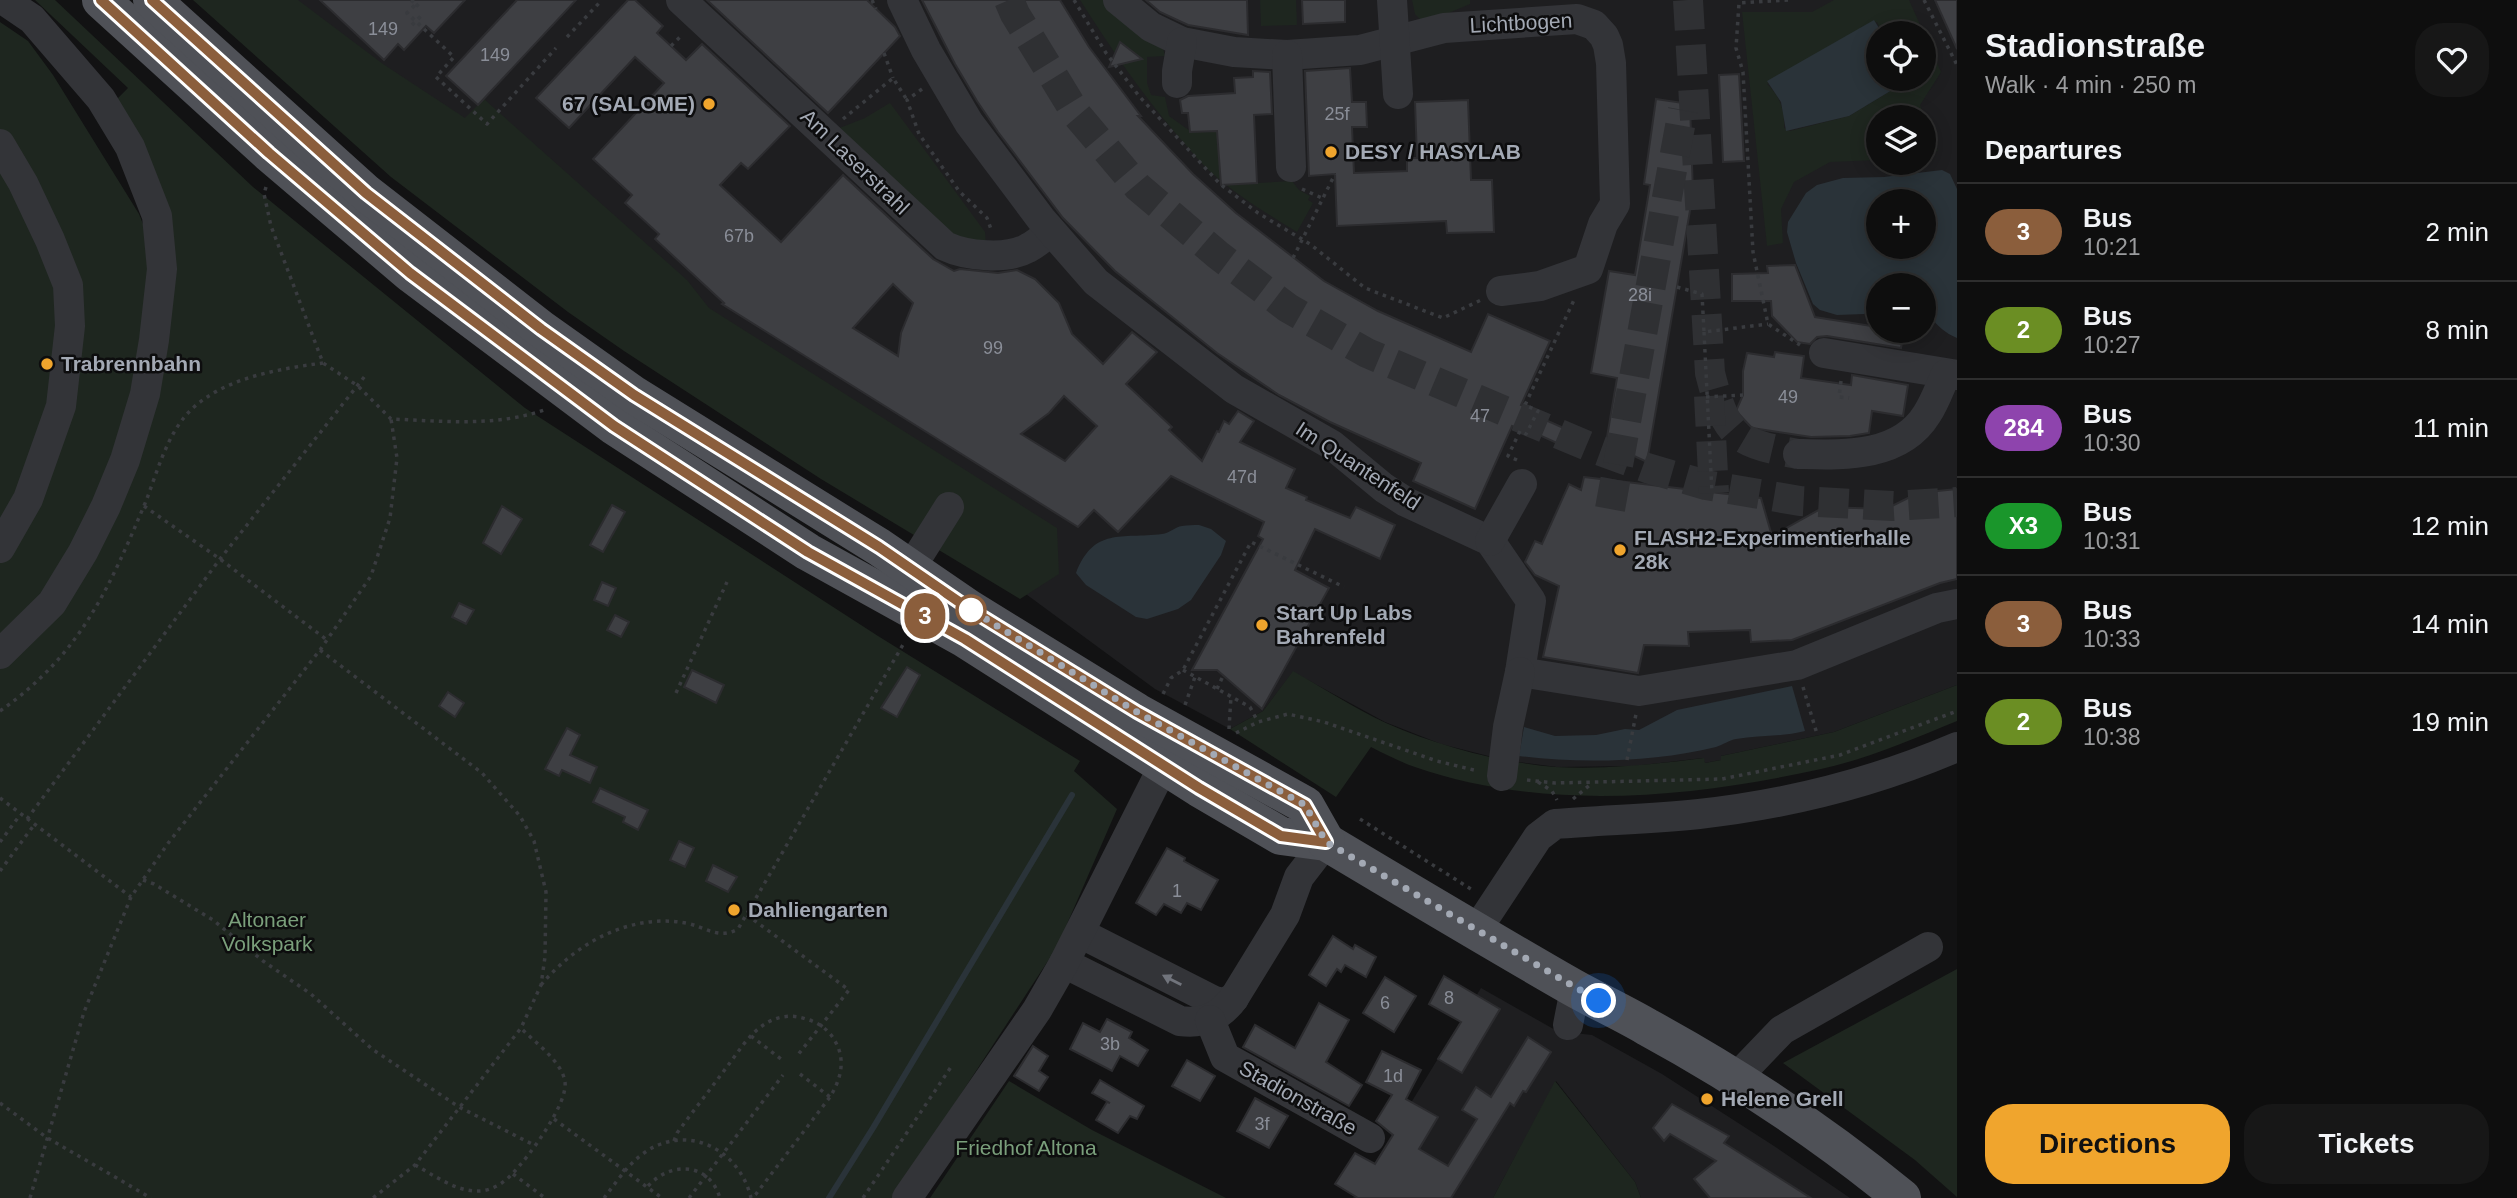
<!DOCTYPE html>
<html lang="en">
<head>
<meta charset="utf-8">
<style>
	:root { --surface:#0e0e0e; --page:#171717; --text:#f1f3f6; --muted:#9b9c9e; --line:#2e2e2e; --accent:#f0a52d }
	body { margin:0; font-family:Helvetica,sans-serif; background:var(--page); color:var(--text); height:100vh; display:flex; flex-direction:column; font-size:26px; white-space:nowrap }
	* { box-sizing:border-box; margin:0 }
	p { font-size:23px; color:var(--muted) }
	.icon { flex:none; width:38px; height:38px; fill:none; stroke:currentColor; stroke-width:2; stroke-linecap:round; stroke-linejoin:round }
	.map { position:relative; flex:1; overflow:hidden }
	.sheet { display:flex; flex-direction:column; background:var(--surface); width:560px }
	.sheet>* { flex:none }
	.badge { padding:0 14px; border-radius:23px; font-size:24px; line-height:46px }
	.fabs { position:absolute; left:1866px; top:21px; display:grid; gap:14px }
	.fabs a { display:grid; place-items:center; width:70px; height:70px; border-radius:50%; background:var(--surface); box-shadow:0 4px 18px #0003,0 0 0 2px var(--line); font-size:35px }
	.you { position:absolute; width:35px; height:35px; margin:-18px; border:5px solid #fff; border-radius:50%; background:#1a73e8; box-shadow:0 0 0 10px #1a73e833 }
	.map>.badge { position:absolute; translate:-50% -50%; box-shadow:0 0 0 4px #fff }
	h2 { padding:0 28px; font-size:26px; line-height:63px }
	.round { display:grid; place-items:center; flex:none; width:74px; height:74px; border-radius:28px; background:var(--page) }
	.summary { display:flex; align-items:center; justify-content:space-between; height:119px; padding:0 28px }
	h1 { font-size:33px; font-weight:800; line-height:52px }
	.action { display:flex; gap:14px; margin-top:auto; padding:14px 28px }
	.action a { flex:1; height:80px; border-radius:28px; background:var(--accent); color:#111; font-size:28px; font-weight:800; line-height:80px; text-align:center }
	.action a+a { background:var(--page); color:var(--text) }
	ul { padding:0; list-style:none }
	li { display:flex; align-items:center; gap:21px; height:98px; padding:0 28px; border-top:2px solid var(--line) }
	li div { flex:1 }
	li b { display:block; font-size:26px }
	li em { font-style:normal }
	li .badge { min-width:77px; font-weight:700; text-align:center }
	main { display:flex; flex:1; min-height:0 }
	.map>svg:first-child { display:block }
	.built { fill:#1e1e20; fill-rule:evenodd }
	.green { fill:#1e261f; fill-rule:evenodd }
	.water { fill:#2a3339; fill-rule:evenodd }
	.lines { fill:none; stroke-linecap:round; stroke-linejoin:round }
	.stream { stroke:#2a3339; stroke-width:6 }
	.building { fill:#3e3f43; stroke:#2c2c2f; stroke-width:2; fill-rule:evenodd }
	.minor-tunnel { stroke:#2f3033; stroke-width:30; stroke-dasharray:30 15; stroke-linecap:butt }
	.path { stroke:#393b3f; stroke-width:3.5; stroke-dasharray:3.5 5; stroke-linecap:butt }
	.minor { stroke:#333438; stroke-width:30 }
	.major { stroke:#4f5157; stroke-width:38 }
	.oneway { fill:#71747c }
	.line-casing { stroke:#fff; stroke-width:16 }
	.line { stroke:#8b5e3c; stroke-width:10 }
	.walk { stroke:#a3a9b4; stroke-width:7; stroke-dasharray:0 12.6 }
	.poi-dot { fill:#f0a52d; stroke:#0d0d0e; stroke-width:2.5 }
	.stop-dot { fill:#fff; stroke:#8b5e3c; stroke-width:3.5 }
	.labels { text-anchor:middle; stroke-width:5; stroke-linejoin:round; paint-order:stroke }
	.number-label { font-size:18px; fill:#8a8e98 }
	.street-label { font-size:21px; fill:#a3a9b4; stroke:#0d0d0e }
	.poi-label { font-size:21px; font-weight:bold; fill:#a3a9b4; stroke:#0d0d0e; text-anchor:start }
	.park-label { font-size:21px; fill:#7a9f7b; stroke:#0d0d0e }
</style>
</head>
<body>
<main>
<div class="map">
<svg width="1957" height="1198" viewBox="0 0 1957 1198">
	<rect width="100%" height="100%" fill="#121213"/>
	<g class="built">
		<path d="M232,0h1725v685l-123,47 -113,24v4l-16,3 -2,-5 -69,8 -77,1 -53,-7 -63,-16 -56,-22 -92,-50 -30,39 -33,18 -75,-40 -219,-161zM1878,33h45v46h-45zM1878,117h45v46h-45zM1878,201h45v46h-45zM1878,285h45v46h-45z"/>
		<path d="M1481,988l76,43 35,4 70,39 112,72 76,52h-209l-6,-16 -79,-101 -63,117h-140z"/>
	</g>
	<g class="green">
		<path d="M35,0h20l198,187 272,221 353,228 202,125 -6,10 43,38 -60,138 -164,251h-893v-1176l28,19 25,34 86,139 13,33 -39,-144 15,-15z"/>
		<path d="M193,0h105l85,64 82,54 19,-19 203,181 22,28 348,220 2,46 -39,25 -199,-120 -197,-128 -56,-39 -177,-135z"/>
		<path d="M1080,0h23l59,44 3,12 -18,1v26l4,12 14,2 4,19 21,15h27l3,43h18l1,10 53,-3 7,9 11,6 -2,4 5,3 -16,29c-29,-18 -58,-35 -84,-58 -13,-11 -24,-26 -36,-39 -36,-42 -67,-88 -97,-135z"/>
		<path d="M1260,0h36l1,25 -36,1z"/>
		<path d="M1412,0h58v4l-36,15h-14l-5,-5z"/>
		<path d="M1834,0h75l32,72 -21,33 18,46 -15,3v-37h-45v43l-48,2 -36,20 -13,27 2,34 -16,3 -25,-234h70zM1877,22l5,11h41v46h-7l1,3 -20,5 -48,29 -59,15 -6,-3c1,-17 -4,-32 -17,-44l66,-40z"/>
		<path d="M890,103l95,129 1,12 -39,-10 -110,-105 28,-11z"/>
		<path d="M1293,671c30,17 61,37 93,52 52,23 112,39 169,44 50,3 100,-3 149,-9l1,5 16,-3v-4l113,-24 123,-47v36c-44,18 -90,38 -136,48 -131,29 -277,43 -406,-2 -15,-5 -30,-13 -44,-20l-35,50 -106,-68 33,-18z"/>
		<path d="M1957,969v228l-42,-37 -132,-97z"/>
		<path d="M1009,1081l83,49 134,68h-296z"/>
		<path d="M1555,1081l80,101 6,16h-148z"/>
	</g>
	<g class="water">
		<path d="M1874,20l8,13h-4v46h38v8h-19l-48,29 -63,15 -5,-29 -14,-21z"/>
		<path d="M1942,170l8,4 7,15v149c-23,-10 -34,-28 -34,-53h-45v23l-14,6 -27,1 -17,-5 -7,-6 -17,-41 -9,-31 1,-10 18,-29 11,-8 26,-7 41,-1zM1878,201h45v46h-45z"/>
		<path d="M1199,525l12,4 15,12 -5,14 -30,45 -13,9 -31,10 -11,-2 -50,-32 -10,-12c18,-46 45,-34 86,-39 8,-1 13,-7 20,-8 5,-1 12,-1 17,-1z"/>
		<path d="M1792,686l13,45c-23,6 -46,4 -69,8 -7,1 -13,6 -20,8 -61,15 -135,17 -197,9l5,-29 31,9 41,-1 29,-6 14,1 38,-20z"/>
	</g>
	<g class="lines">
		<path class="stream" d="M829,1198l44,-70 199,-333"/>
	</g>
	<g class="building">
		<path d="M320,0h145l-31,33 -8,-7 -22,24 -6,-6 -14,16z"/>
		<path d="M517,0h59l-98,105 -32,-29z"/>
		<path d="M628,0h7l28,26 -6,7 29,27 16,-16 88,82 -42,43 -7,-6 -21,22 61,57 62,-67 90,84 21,12 6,-2 38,4 19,-3 18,9 24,24 13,31 31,30 29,-32 25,20 -31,32 46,43 -3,3 33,31 15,-30 2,1 5,-11 5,3 9,-13 16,10 -14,21 55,27 -9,19 21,9 -1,3 44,18 6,-11 39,18 -15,34 -65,-30 -20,41 34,18 -67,121 -45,-39h-25l71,-131 -5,-3 6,-14 -93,-46 -53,56 -24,-22 -16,17 -356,-223 2,-1 -69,-64 4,-5 -34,-31 7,-8 -39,-36 71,-76 -29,-26 -66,71 -33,-30zM893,284l20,19 -12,30 -3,23 -45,-28zM1064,396l33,30 -32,35 -44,-27 28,-21z"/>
		<path d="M707,0h160l28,27 5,9 -72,77z"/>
		<path d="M922,0h138l29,47 52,69h-3l55,58 43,39 88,68 54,30 93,41 17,-38 62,27 -29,64 13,6 -2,3 34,15 -7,15 -33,-15 -1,2 -13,-5 -37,83 -62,-28 8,-18 -91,-41 -51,-27 -62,-42 -102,-82 -52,-53 -65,-86 -21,-31 -22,-37z"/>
		<path d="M1146,0h101l1,35 -60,-10 -28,-13z"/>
		<path d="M1302,0h43v22l-42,2z"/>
		<path d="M1935,0h22v49z"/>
		<path d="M1120,42l22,17 -33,8z"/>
		<path d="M1350,68l2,34h14l1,25h-15l2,46 53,-2v-13h10l-2,-56 53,-2 3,80h21l2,52 -47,1 -1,-12 -109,5 -2,-52 -26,2 -4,-105z"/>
		<path d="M1253,71l17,1 2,42 -18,1 3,68 -36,2 -4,-54 -27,1 -2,-19h-6l-2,-13 8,-4 47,-3 -1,-15 19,-1z"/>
		<path d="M1739,74l5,87 -21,1 -4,-87z"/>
		<path d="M1656,99l34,5 3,89 -46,269 -41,-19 11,-65 -26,-5 18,-102 26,4 15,-90 -6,-1z"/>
		<path d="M1795,265l20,52 63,10v4h26l-3,17 -74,-12 -10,1 -7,7 -13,-2 -25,-26 -1,-15h-39v-27l36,-1 -1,-7z"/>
		<path d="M1775,352l29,4 -3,22 50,7 1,-10 56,10 -5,31 -31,-5 -3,22 -19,3 -39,1 -59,-9 -16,-17 7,-16v-24l4,-18 27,4z"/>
		<path d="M1584,477l177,21 11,38 52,-29 62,2 32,-16 39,-4v90l-17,4 -148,57 -41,2 -1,-12 -62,2 1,14 -45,-1 -6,28 -95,-16 16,-71 -24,-11 -10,-13 10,-21 7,3 27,-60 12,6z"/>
		<path d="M612,505l13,7 -22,40 -13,-7z"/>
		<path d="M502,506l20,13 -21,35 -18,-11z"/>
		<path d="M602,582l14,6 -8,18 -14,-6z"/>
		<path d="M459,603l15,7 -8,14 -14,-7z"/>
		<path d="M615,615l14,7 -8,15 -14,-7z"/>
		<path d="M907,667l13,8 -23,42 -16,-9z"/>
		<path d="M692,670l32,15 -8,18 -32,-16z"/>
		<path d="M448,692l16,11 -9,14 -16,-11z"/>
		<path d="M567,728l13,7 -10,20 27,12 -7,16 -28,-13 -3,6 -14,-7z"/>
		<path d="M600,788l48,22 -10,20 -15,-8 2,-5 -32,-15z"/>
		<path d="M679,841l15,7 -9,19 -15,-7z"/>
		<path d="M1167,848l18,10 -1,3 34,19 -17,30 -14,-7 -6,10 -17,-9 -8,11 -20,-12z"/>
		<path d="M713,865l24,12 -9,15 -22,-11z"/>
		<path d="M1333,936l20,13 2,-4 21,12 -10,20 -21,-12 -4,7 -4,-3 -11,17 -17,-11z"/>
		<path d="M1444,976l56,33 -38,64 -24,-14 23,-37 -32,-18z"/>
		<path d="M1385,977l31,19 -22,36 -31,-19z"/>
		<path d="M1319,1003l30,17 -23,42 36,23 -13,21 -106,-59 12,-22 40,23z"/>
		<path d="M1107,1019l25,13 -3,6 19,12 -10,16 -18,-10 -8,15 -42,-22 13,-26 17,9z"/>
		<path d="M1528,1037l23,15 -25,40 -3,-1 -9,15 -4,-3 -59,95h-93l-23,-14 20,-31 20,11 18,-29 -17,-14 16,-26 -26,-13 16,-31 39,19 -15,29 32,18 -19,32 29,17 29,-47 -15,-9 14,-23 15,10z"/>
		<path d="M1033,1046l15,10 -9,15 9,6 -9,14 -25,-15z"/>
		<path d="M1187,1060l28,16 -15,25 -28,-15z"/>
		<path d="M1100,1080l44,26 -7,13 -7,-3 -12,17 -22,-13 11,-18 3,1 -18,-10z"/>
		<path d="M1255,1098l33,18 -19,32 -32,-17z"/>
		<path d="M1672,1104l57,32 -5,7 87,55h-101l-16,-19 22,-18 -46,-27 -6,7 -11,-13z"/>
	</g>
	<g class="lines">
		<g class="minor-tunnel">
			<path d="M1009,0l6,14 62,101 61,72 80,68 70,53 79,45 223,94 57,21 59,17 94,16 93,5 64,-4"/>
			<path d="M1688,0l22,373c16,63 25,70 88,81"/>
			<path d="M1709,396l5,97"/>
			<path d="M1610,509l73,-399"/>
		</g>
		<g class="path">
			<path d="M411,0l5,4 -9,9 47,44 -18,20 51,47 69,-76"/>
			<path d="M872,0l4,9"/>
			<path d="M1074,0l32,53 33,43 81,88 38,29 52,31 55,44 78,30 38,-18"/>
			<path d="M1788,0l-49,3 -3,45 7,24 10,180 15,72 32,21"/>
			<path d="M1924,0l33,65"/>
			<path d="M416,4l5,5"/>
			<path d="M412,25l11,-11"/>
			<path d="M567,37l35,-37"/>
			<path d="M671,46l11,-11"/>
			<path d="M884,53l9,25"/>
			<path d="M922,89l-15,11 12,34 40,57 28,27 5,14"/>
			<path d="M843,119l50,-41 14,22"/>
			<path d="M266,187l-2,7 7,32 52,137 35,23 33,33c50,2 105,8 153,-9"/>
			<path d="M1302,189l20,9"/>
			<path d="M1293,258l42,-84"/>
			<path d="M1677,287l25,7 2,38 64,-8"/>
			<path d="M1704,332l8,161"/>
			<path d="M1841,381l-2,16 10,1"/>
			<path d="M1706,397l37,-2"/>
			<path d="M1517,460l-9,-4 12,-25 6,3 12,-23 -13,-6 49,-105"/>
			<path d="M144,506l76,53 107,81"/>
			<path d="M320,650l162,123 38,43 14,25 12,51 -1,65 -4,28 -20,43 -106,137 -42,33"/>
			<path d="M1183,670l67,37 8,15"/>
			<path d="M1803,687l14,47"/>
			<path d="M1217,689l6,-13"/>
			<path d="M676,693l51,-111"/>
			<path d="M1163,694l8,-16 12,-8 68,-128 93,45"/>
			<path d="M1185,705l10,-28"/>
			<path d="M0,711c80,-56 109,-122 146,-210 12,-31 22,-71 48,-94 34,-30 85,-38 129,-44"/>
			<path d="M1229,729l2,-33"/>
			<path d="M1236,733l22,-11 30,-8 36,8 113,39 41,10"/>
			<path d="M1627,760l9,-46"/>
			<path d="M1527,780l28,3 167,-4 118,-24 117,-44"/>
			<path d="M1538,782l14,9 5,9"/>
			<path d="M0,798l131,99"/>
			<path d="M1573,799l18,-15"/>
			<path d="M27,819l193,-260 145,-183"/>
			<path d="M1360,819l114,72"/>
			<path d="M0,842l20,-27"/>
			<path d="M0,871l34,-46"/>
			<path d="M143,880l11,4 59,36 50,41 48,33 61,55 87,58 75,38"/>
			<path d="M747,915l102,75 -52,66"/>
			<path d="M541,985c35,-42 89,-72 145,-62 20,4 32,17 52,6l166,-286"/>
			<path d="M751,1036l30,23"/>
			<path d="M800,1074l30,23"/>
			<path d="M0,1103l46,34 105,61"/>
			<path d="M554,1119l108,79"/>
			<path d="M674,1141l3,-8c17,-23 35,-46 52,-69 10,-13 21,-31 36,-40 12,-8 27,-10 41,-5 12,3 23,11 29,22 11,19 6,38 -5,56l-74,97 -5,4"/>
			<path d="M415,1165c19,10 41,27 64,26 12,0 25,-8 33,-17 16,-16 56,-70 53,-92 -3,-21 -31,-40 -44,-54"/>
			<path d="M513,1174l32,24"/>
			<path d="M648,1186c23,-25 61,-24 72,12"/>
			<path d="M30,1198l54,-186 47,-115 38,-55 151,-192 51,-74 19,-58 7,-60 -6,-39"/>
			<path d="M604,1198c11,-14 22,-31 36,-42 43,-35 99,-9 111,42"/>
			<path d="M689,1198l94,-123"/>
			<path d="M863,1198l90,-134"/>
		</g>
		<g class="minor">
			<path d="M681,0l264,246c21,10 62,14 83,2 8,-4 16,-11 23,-17"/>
			<path d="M902,0l24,50 43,73 72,96 55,63 138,107 98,56 52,43 22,14 84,39 41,60 -11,71 119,19 158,-26 140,-57 20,-4"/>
			<path d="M1118,0l33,27 31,15 52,10 53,3 73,-5 84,-22 133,-9 17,6 10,11 4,9 3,18 4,141 -12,20 -15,45 -48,17 -39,5"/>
			<path d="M1392,0l6,94"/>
			<path d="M1287,55l4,112"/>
			<path d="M1177,83v-12l5,-29"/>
			<path d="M0,144l23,39 27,57 18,45 2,41 -9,80 -33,93 -28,49"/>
			<path d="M1824,353l133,22"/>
			<path d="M1798,454c45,1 102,4 129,-40 8,-12 13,-27 19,-40"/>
			<path d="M1490,541l32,-57"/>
			<path d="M910,569l39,-62"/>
			<path d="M0,654l52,-51 31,-51 23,-46 19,-46 20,-66 9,-54 8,-71 -5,-53 -27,-69 -29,-48 -69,-80 -28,-19"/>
			<path d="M1502,776l6,-49 12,-55"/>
			<path d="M1476,931l62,-94 17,-13c48,-4 96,-5 144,-10 91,-10 174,-31 258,-67"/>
			<path d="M1080,933l134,68 10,2 10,-5"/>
			<path d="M1064,963l116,58c24,3 40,-4 54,-23l51,-83 14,-38 27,-35"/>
			<path d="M1210,1020l15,37 145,81"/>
			<path d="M1568,1025l7,-36"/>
			<path d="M1735,1079l47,-49 146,-83"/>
			<path d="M907,1198l130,-188 27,-47 109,-216"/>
		</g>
		<g class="major">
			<path d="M101,0l168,153 141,120 204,153 194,126 157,87 234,149 82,48 45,6c82,49 164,98 246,145 25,14 51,26 75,40 90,49 176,106 255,171"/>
			<path d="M152,0l214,193 175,136 93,66 245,152 89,61 169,104 168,93 21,37"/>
		</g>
	</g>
	<defs><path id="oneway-solid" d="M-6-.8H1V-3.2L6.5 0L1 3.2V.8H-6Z" transform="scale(1.75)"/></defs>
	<use class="oneway" href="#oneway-solid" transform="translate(1172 980) rotate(-153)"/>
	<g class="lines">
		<defs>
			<path id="line" d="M101,0l168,153 141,120 204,153 194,126 157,87 234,149 82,48 45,6 -21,-37 -168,-93 -169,-104 -89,-61 -245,-152 -93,-66 -175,-136 -214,-193"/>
		</defs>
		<use href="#line" class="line-casing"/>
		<use href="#line" class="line"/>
		<path class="walk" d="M971,610l-3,-2 169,104 168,93 21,37 273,159"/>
	</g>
	<g class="poi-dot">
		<circle cx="709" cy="104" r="7"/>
		<circle cx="1331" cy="152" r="7"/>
		<circle cx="47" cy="364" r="7"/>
		<circle cx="1620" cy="550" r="7"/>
		<circle cx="1262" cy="625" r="7"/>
		<circle cx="734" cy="910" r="7"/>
		<circle cx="1707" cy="1099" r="7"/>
	</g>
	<circle class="stop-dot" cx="971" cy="610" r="14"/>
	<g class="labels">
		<g class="number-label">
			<text x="383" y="35">149</text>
			<text x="495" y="61">149</text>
			<text x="1337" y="120">25f</text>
			<text x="739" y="242">67b</text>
			<text x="1640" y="301">28i</text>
			<text x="993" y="354">99</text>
			<text x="1788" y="403">49</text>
			<text x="1480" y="422">47</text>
			<text x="1242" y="483">47d</text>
			<text x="1177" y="897">1</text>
			<text x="1449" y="1004">8</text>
			<text x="1385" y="1009">6</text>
			<text x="1110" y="1050">3b</text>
			<text x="1393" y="1082">1d</text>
			<text x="1262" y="1130">3f</text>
		</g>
		<g class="street-label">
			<text transform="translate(1521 23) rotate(-3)" y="7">Lichtbogen</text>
			<text transform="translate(855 162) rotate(44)" y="7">Am Laserstrahl</text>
			<text transform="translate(1358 466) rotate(33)" y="7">Im Quantenfeld</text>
			<text transform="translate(1298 1098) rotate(29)" y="7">Stadionstraße</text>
		</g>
		<g class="poi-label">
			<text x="695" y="111" text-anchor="end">67 (SALOME)</text>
			<text x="1345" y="159">DESY / HASYLAB</text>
			<text x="61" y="371">Trabrennbahn</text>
			<text x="1634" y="545">FLASH2-Experimentierhalle<tspan x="1634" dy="24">28k</tspan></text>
			<text x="1276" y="620">Start Up Labs<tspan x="1276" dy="24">Bahrenfeld</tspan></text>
			<text x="748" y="917">Dahliengarten</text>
			<text x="1721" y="1106">Helene Grell</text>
		</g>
		<g class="park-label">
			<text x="267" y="927">Altonaer<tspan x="267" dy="24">Volkspark</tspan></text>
			<text x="1026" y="1155">Friedhof Altona</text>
		</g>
	</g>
</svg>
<div class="fabs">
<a><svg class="icon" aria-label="locate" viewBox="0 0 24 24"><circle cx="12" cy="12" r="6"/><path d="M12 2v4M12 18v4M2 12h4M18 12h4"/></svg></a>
<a><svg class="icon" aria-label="layers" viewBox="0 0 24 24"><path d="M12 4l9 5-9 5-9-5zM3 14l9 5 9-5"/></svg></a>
<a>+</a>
<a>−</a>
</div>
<div class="you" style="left:1599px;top:1001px"></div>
<b class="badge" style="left:925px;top:616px;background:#8b5e3c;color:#fff">3</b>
</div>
<section class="sheet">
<div class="summary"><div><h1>Stadionstraße</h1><p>Walk · 4 min · 250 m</p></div><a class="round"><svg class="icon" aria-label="heart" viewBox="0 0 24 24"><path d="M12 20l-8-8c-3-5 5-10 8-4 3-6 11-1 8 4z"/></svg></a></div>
<h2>Departures</h2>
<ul>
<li><span class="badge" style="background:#8b5e3c;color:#fff">3</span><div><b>Bus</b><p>10:21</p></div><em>2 min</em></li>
<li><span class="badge" style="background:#6b8e23;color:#fff">2</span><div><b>Bus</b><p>10:27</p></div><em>8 min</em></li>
<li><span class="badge" style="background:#8e44ad;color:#fff">284</span><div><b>Bus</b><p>10:30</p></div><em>11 min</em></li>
<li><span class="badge" style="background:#1a962b;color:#fff">X3</span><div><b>Bus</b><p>10:31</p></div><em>12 min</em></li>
<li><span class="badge" style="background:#8b5e3c;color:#fff">3</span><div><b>Bus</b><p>10:33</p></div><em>14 min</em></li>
<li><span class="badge" style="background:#6b8e23;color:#fff">2</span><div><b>Bus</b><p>10:38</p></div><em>19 min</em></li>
</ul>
<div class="action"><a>Directions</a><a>Tickets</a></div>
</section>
</main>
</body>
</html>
